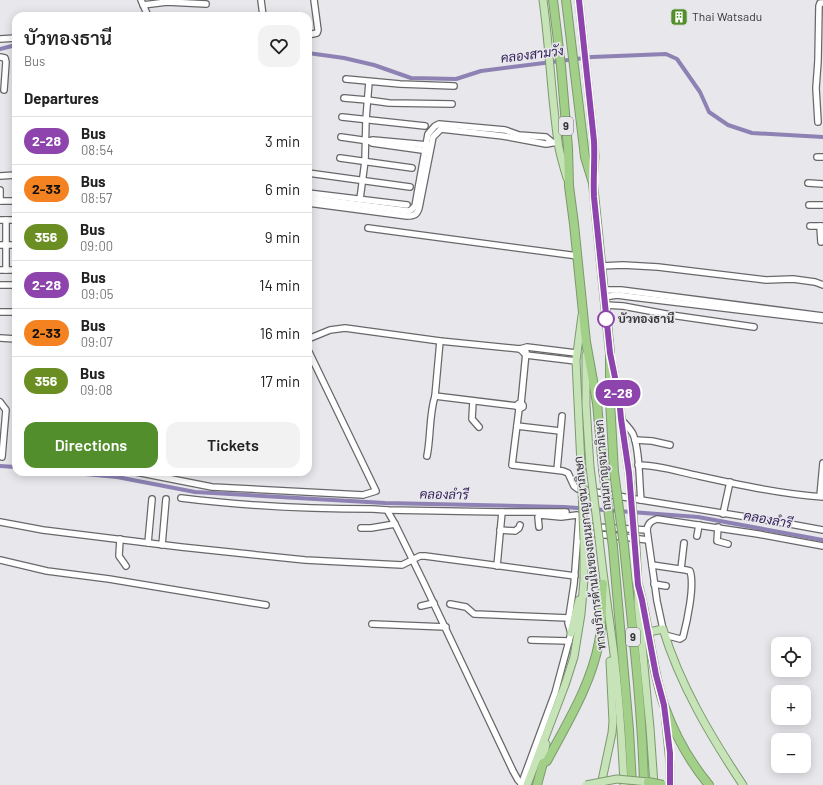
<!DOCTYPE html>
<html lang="en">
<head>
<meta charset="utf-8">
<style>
	:root { --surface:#fff; --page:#f2f2f2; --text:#222; --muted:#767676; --line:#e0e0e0; --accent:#538e2c }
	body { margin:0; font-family:Barlow,Sarabun,sans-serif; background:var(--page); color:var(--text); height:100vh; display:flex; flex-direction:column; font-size:15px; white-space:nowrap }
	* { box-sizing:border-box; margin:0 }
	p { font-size:13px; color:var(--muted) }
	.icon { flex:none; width:22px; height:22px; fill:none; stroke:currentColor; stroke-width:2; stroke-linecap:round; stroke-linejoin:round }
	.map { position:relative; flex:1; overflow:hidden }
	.drawer { position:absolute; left:12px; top:12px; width:300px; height:464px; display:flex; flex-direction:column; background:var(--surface); border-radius:12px; box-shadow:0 2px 10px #0003 }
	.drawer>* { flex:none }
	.badge { padding:0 8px; border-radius:13px; font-size:14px; line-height:26px }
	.buttons { position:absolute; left:771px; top:637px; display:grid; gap:8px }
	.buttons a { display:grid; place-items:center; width:40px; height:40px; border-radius:8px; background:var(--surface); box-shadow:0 2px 10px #0003; font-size:20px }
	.map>.badge { position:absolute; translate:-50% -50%; box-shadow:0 0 0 2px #fff }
	h2 { padding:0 12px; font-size:15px; line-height:36px }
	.round { display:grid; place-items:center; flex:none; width:42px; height:42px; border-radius:12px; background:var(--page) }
	.overview { display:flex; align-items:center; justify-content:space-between; height:68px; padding:0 12px }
	h1 { font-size:19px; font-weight:600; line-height:30px }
	.primary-button { display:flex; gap:8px; margin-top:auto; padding:8px 12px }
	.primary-button a { flex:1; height:46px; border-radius:12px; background:var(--accent); color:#fff; font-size:16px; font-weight:600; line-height:46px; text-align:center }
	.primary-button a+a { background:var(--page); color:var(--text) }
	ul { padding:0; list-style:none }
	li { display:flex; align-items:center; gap:12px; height:48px; padding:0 12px; border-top:1px solid var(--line) }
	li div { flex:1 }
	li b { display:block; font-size:15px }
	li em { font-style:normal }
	li .badge { min-width:44px; font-weight:700; text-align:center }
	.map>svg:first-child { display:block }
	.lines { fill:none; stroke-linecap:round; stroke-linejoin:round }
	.canal { stroke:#8d82b3; stroke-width:4 }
	.minor-casing { stroke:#68676a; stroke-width:8 }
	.major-casing { stroke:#7c9a6d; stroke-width:9 }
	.highway-casing { stroke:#7c9a6d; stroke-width:10 }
	.minor { stroke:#fff; stroke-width:5.5 }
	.major { stroke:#c7e3b8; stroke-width:7 }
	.highway { stroke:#a2d089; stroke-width:8 }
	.major-bridge-casing { stroke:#7c9a6d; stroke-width:9; stroke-linecap:butt }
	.highway-bridge-casing { stroke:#7c9a6d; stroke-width:10; stroke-linecap:butt }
	.major-bridge { stroke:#c7e3b8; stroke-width:7 }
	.highway-bridge { stroke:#a2d089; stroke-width:8 }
	.line-casing { stroke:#fff; stroke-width:9 }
	.line { stroke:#8e44ad; stroke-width:6 }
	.stop-dot { fill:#fff; stroke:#8e44ad; stroke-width:2 }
	.labels { text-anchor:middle; stroke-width:3.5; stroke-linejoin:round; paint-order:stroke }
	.shield { fill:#e8e7eb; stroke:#6b6b6e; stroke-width:1 }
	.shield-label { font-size:11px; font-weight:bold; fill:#363638 }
	.poi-label { font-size:12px; fill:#363638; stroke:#e8e7eb; text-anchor:start }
	.stop-label { font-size:12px; font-weight:bold; fill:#363638; stroke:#e8e7eb; text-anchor:start }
	.street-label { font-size:12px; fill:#363638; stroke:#e8e7eb }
	.water-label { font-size:13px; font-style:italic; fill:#301c58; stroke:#e8e7eb }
</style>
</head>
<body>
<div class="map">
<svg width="823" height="785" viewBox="0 0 823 785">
	<rect width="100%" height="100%" fill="#e8e7eb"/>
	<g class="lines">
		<g class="canal">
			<path d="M0,49l16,-4"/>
			<path d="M308,53l36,5 30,7 37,13 45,1 25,-8 111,-14 74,-3 11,5 23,33 9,20 19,13 24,8 71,4"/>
			<path d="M0,466l16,1"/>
			<path d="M64,472l53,5 78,15 190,11 179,4 134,10 125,23"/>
		</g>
		<defs>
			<g id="minor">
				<path d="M141,0l7,16"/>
				<path d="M261,0l2,16"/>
				<path d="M143,5l24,-3 39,2"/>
				<path d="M308,35l9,-2 1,-3 -4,-30"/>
				<path d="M0,39l16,-1"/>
				<path d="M0,57l5,1 1,4 -2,28"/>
				<path d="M346,79l54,5 54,2"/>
				<path d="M344,98l23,2 22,3 63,1"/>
				<path d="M342,117l83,9"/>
				<path d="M818,122l-2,-34 2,-27 1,-55 1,-3h3"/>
				<path d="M341,137l28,4 3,2 57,8"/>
				<path d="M369,141l4,-1 55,5"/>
				<path d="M817,157h6"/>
				<path d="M340,158l72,10"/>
				<path d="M308,173l102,14"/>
				<path d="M0,176l16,-1"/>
				<path d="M808,183l15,1"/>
				<path d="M0,190v11"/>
				<path d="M308,193l99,12"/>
				<path d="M308,198l100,13 3,-1 4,-4 13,-72 7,-8 4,-2 66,6 14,5 27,2 6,5"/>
				<path d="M360,199l5,-38 1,-42 3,-37"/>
				<path d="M0,201h16"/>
				<path d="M308,203l99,13c7,0 10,-1 12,-8l14,-71 8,-8 62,7 43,8 12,-2"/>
				<path d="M809,205h14"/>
				<path d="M0,220h16"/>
				<path d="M6,220v50"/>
				<path d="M810,226h13"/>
				<path d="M820,226l1,16"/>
				<path d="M368,228l210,28"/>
				<path d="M0,245h16"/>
				<path d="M601,266l22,-1 35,2 108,13 27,-1 22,3 8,3"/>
				<path d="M0,270h16"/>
				<path d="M0,285h16"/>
				<path d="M603,290h18l202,26"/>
				<path d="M604,297l13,-2 15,2 191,23"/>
				<path d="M605,305l18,1 48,9 83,12"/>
				<path d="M0,312h16"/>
				<path d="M0,338l16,1"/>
				<path d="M308,339l22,-9 15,-2 95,13 80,8 7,-2 49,6"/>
				<path d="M440,341l-5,55 82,10"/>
				<path d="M520,349l6,6 50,6"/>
				<path d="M473,401l-1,18 7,8"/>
				<path d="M0,402l6,8 -4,47"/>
				<path d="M521,404l5,-52"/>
				<path d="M519,409l4,-2v-2l-3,-2 -2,1 -1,2 2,3 -7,56 51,6 5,2 6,13 4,3 63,11c-2,-18 -1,-50 -8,-66 -3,-6 -8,-10 -12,-15"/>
				<path d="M517,426l43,5"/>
				<path d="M635,440l17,1 18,4"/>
				<path d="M427,456c4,-20 2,-41 8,-60"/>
				<path d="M638,465c21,0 41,7 61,11 41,9 82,18 124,21"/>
				<path d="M557,470l5,-54"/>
				<path d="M136,472l76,15 151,8 13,-4 -68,-141"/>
				<path d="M820,496l3,-33"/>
				<path d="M181,498c63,8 127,11 192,11l14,1 115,2"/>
				<path d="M641,500l149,24 33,6"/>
				<path d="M387,510l8,14 28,57 90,190 5,9 3,3"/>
				<path d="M723,514l7,-32"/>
				<path d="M0,522l43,8 138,17 124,13 97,5 18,-9h5l150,20"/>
				<path d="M579,526l68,4"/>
				<path d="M718,527l-1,14 11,3"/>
				<path d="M361,528h10l24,-4"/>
				<path d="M500,530l15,1 4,-3 1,-3"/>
				<path d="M581,532l67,8"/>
				<path d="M697,536l2,-11"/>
				<path d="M120,539l-1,17 7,10"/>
				<path d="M148,543l4,-44"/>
				<path d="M162,545l4,-46"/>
				<path d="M0,560l47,11 62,8 157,26"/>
				<path d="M652,565l34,5 4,1c5,14 -3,51 -7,66l-3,2 -15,-4"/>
				<path d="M497,566l5,-54h64"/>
				<path d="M681,569l3,-26"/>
				<path d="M654,584l12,2"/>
				<path d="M450,604l16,3 8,7 95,4"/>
				<path d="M421,606l13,-3"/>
				<path d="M372,624l74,3"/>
				<path d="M663,629l-6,-28 -10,-71c1,-7 4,-9 10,-11l101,15 65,12"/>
				<path d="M531,640l38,1"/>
				<path d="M521,785l34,-92 14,-52 2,-8 -3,-10 6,-39 5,-67 -2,-2 -16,2 -21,-2 -2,2 1,10"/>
			</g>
			<g id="major">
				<path d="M543,0c7,49 8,99 16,148 2,10 5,20 8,30"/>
				<path d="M579,0l15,141 1,16 -2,24"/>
				<path d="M586,355v50l4,62"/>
				<path d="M612,363c8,36 11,73 17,110"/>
				<path d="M581,465l-5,-104 6,-46"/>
				<path d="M599,538c4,39 10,77 15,116 5,43 8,87 10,131"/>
				<path d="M636,548l2,37v18l12,125 4,57"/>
				<path d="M649,632l14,-3c17,56 48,108 80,156"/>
				<path d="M571,633l8,-33"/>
				<path d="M665,713l5,51v21"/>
				<path d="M543,763v-5l3,-14"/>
				<path d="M527,785l38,-100 9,-28 7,-43 3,-34v-40"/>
				<path d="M601,785l11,-52 1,-11 -3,-61"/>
			</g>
			<g id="highway">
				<path d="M553,0l8,66 7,82 1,38 5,38 12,118 11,61 6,66"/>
				<path d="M566,0l19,157 8,26 17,170v48l4,71"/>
				<path d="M624,546c8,79 18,159 20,239"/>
				<path d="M613,547l16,183 3,55"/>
				<path d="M638,585c11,39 13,82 26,120 10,28 26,57 45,80"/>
				<path d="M537,785l6,-22 4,-2c20,-38 44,-76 52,-119 4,-19 2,-39 4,-58"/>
			</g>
		</defs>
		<use href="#minor" class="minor-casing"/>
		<use href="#major" class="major-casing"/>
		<use href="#highway" class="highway-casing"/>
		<use href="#minor" class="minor"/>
		<use href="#major" class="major"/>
		<use href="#highway" class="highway"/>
		<defs>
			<g id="major-bridge">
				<path d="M581,465l3,75"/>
				<path d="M590,467l9,71"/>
				<path d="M629,473l7,75"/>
				<path d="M586,785l31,-6 31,3"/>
			</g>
			<g id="highway-bridge">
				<path d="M603,469l10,78"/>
				<path d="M614,472l10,74"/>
				<path d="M648,782l15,3"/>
			</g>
		</defs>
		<use href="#major-bridge" class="major-bridge-casing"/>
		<use href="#highway-bridge" class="highway-bridge-casing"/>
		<use href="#major-bridge" class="major-bridge"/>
		<use href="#highway-bridge" class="highway-bridge"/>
	</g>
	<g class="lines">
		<defs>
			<path id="line" d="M579,0l15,141c1,19 -1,37 0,56l16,156 9,44 2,22 8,54 9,112 4,15 14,75 8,30 6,48v32"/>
		</defs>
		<use href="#line" class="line-casing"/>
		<use href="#line" class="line"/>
	</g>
	<defs>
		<symbol id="building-square" viewBox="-11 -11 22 22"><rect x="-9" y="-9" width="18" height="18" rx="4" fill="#538e2c" stroke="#e8e7eb"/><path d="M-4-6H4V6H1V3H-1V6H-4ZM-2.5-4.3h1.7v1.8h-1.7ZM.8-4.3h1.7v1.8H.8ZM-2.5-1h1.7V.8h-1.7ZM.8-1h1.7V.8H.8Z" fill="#fff"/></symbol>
	</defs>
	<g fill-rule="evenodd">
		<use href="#building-square" x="669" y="7" width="20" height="20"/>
	</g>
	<circle class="stop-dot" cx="606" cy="319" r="8"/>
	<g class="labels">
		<g class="shield">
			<rect x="559" y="117" width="14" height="18" rx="3"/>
			<rect x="626" y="628" width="14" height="18" rx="3"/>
		</g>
		<g class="shield-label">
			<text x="566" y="130">9</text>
			<text x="633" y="641">9</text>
		</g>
		<g class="poi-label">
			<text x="692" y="21">Thai Watsadu</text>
		</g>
		<g class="stop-label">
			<text x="618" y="323">บัวทองธานี</text>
		</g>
		<g class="street-label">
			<text transform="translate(603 465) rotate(-95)" y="4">ถนนกาญจนาภิเษก</text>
			<text transform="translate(590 553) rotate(-97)" y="4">ทางบริการด้านในของถนนกาญจนาภิเษก</text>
		</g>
		<g class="water-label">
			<text transform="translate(532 54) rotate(-7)" y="5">คลองสามวัง</text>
			<text transform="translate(444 494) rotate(1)" y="5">คลองลำรี</text>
			<text transform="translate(768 519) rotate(10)" y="5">คลองลำรี</text>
		</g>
	</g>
</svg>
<div class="buttons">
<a><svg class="icon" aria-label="locate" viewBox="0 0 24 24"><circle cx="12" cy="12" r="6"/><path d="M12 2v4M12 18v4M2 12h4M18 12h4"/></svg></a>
<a>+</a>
<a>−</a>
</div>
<b class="badge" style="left:618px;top:393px;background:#8e44ad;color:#fff">2-28</b>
<section class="drawer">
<div class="overview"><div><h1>บัวทองธานี</h1><p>Bus</p></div><a class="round"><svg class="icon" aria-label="heart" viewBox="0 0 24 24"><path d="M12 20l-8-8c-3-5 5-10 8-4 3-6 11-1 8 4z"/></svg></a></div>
<h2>Departures</h2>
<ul>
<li><span class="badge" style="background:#8e44ad;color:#fff">2-28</span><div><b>Bus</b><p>08:54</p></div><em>3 min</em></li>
<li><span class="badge" style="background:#f58220;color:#111">2-33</span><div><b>Bus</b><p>08:57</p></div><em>6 min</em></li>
<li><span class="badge" style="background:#6b8e23;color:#fff">356</span><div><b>Bus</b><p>09:00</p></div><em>9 min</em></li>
<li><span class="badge" style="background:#8e44ad;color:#fff">2-28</span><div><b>Bus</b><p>09:05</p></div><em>14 min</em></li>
<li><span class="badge" style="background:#f58220;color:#111">2-33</span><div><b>Bus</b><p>09:07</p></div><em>16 min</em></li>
<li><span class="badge" style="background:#6b8e23;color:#fff">356</span><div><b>Bus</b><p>09:08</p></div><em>17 min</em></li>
</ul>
<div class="primary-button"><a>Directions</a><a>Tickets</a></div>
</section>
</div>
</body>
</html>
